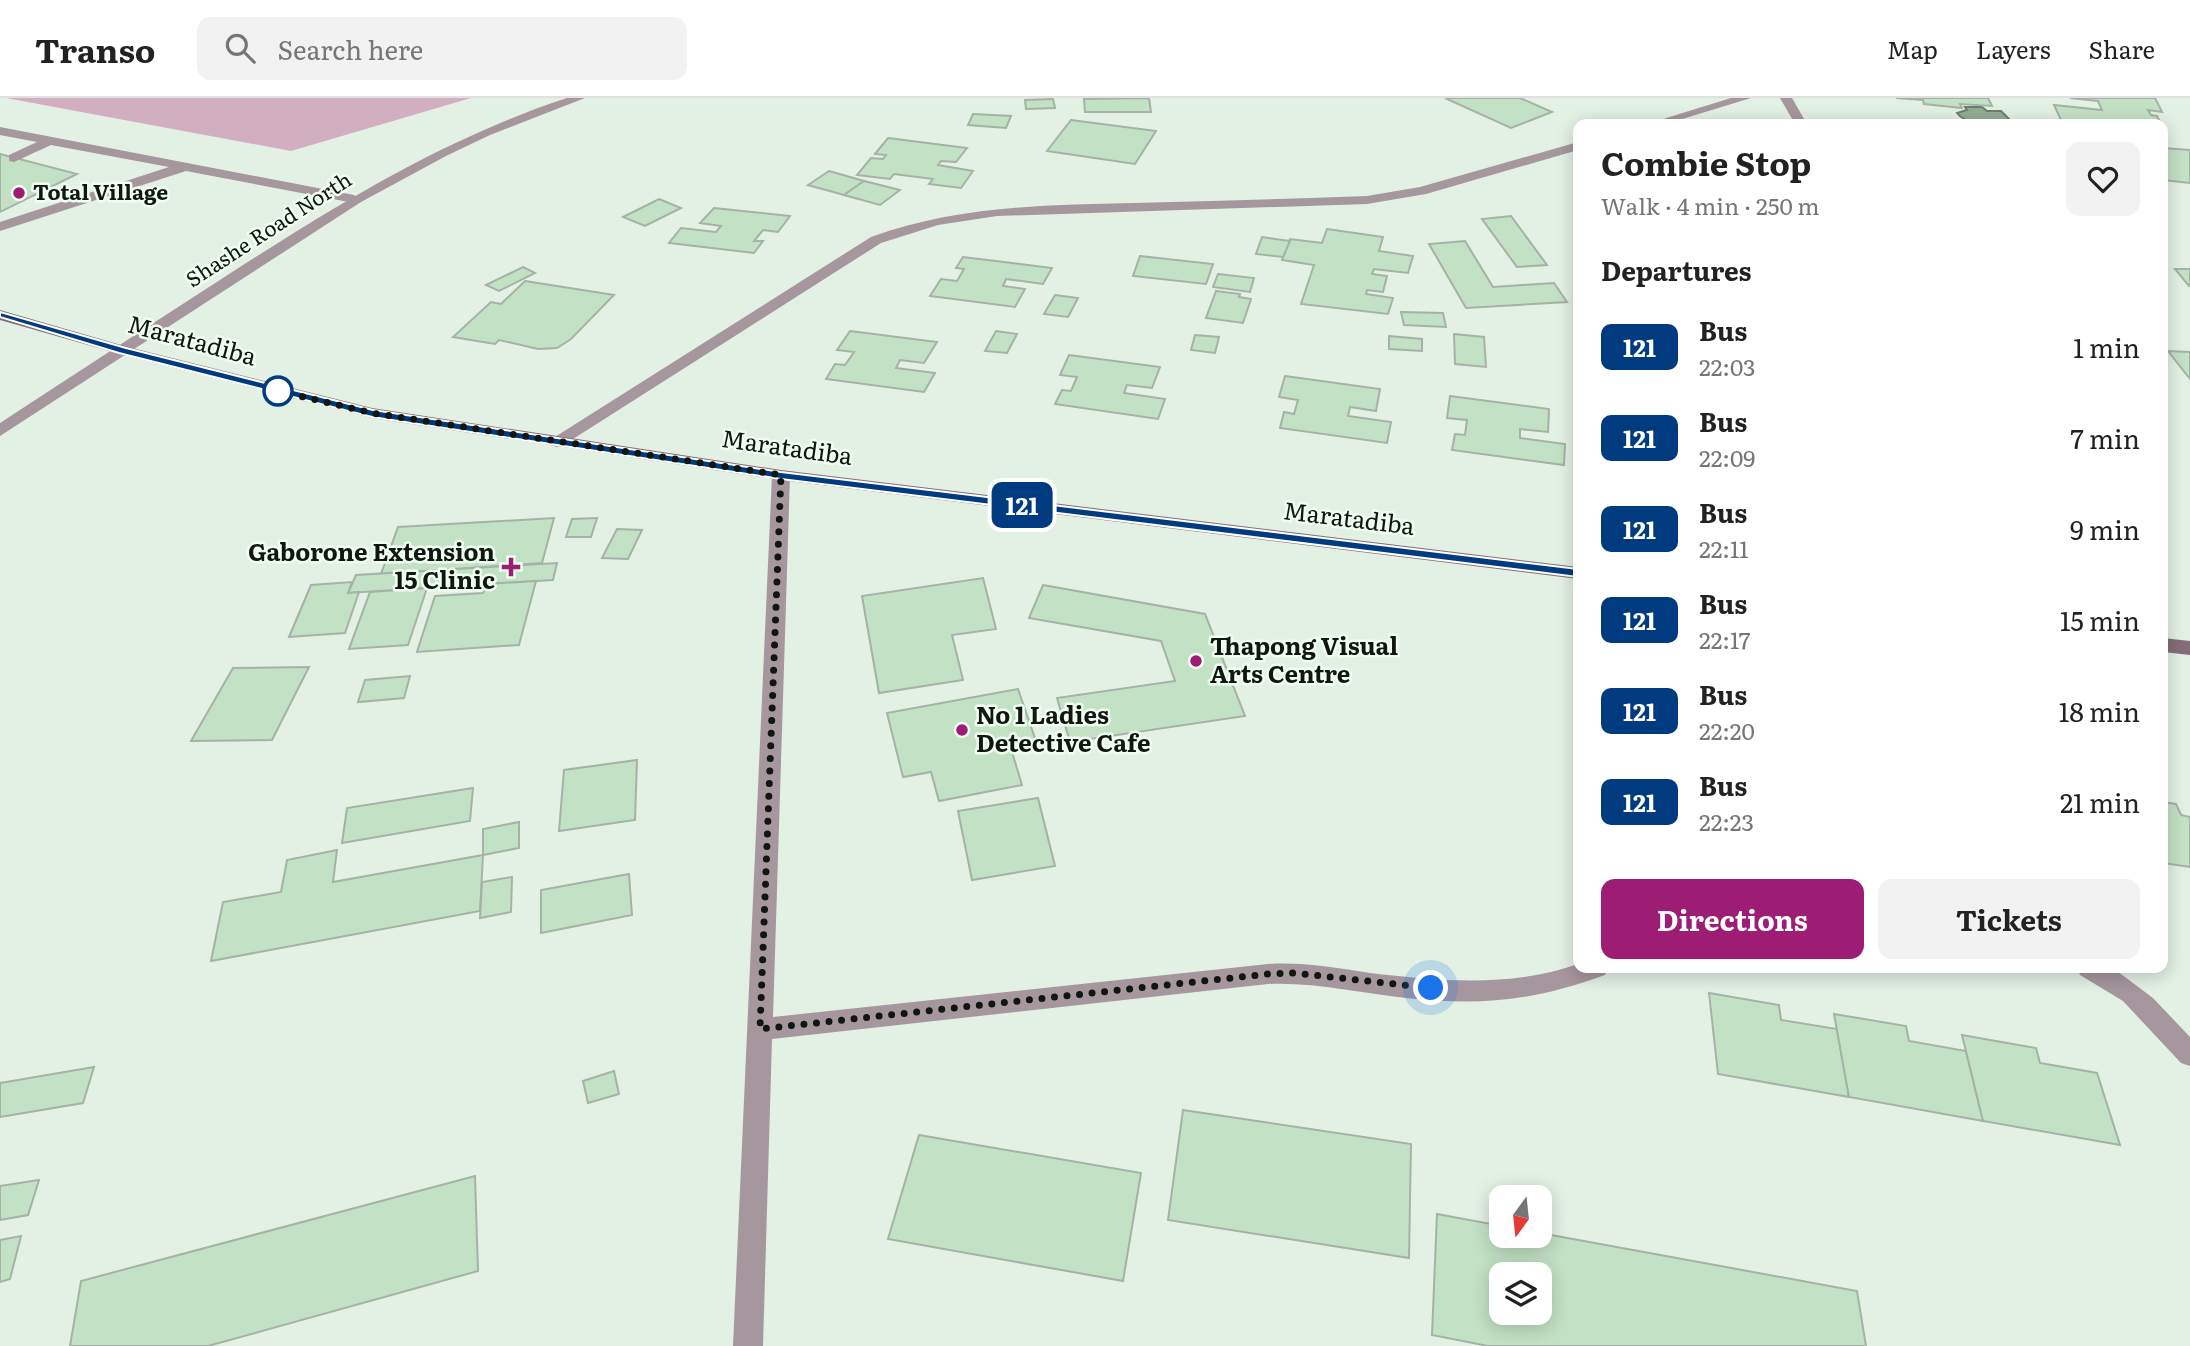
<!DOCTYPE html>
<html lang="en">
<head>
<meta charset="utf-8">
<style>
	:root { --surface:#fff; --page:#f2f2f2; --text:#222; --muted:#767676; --line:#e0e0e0; --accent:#9c1d73 }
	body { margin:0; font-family:Literata,serif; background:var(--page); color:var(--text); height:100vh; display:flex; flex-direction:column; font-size:26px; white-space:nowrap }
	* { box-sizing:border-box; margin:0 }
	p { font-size:23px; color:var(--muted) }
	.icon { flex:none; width:38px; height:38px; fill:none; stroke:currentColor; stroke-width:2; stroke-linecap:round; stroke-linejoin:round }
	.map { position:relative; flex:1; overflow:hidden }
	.panel { position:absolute; left:1573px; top:21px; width:595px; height:854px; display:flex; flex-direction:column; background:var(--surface); border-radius:14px; box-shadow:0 4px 18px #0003 }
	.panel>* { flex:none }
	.badge { padding:0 14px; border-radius:10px; font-size:24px; line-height:46px }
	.needle { width:46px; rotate:195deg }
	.buttons { position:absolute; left:1489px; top:1087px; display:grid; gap:14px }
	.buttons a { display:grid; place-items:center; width:63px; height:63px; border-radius:14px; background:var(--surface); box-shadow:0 4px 18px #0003; font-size:35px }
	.you { position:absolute; width:35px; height:35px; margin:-18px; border:5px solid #fff; border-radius:50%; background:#1a73e8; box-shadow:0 0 0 10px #1a73e833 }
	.map>.badge { position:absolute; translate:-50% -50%; box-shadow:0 0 0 4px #fff }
	h2 { padding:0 28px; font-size:26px; line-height:63px }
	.round { display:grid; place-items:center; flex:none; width:74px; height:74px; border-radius:14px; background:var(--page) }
	.headline { display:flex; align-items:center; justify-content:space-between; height:119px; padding:0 28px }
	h1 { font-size:33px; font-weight:700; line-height:52px }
	.primary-button { display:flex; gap:14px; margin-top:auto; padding:14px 28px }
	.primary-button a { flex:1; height:80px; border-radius:14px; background:var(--accent); color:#fff; font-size:28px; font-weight:700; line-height:80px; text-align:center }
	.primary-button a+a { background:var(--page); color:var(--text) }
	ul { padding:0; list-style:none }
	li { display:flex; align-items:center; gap:21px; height:91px; padding:0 28px }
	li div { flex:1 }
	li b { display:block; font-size:26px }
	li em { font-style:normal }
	li .badge { min-width:77px; font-weight:700; text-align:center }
	header { display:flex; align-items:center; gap:42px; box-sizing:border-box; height:98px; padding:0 35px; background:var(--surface); border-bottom:2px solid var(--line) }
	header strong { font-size:33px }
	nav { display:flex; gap:38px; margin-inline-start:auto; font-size:24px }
	.search { width:490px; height:63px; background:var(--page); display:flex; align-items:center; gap:18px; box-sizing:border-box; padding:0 24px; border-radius:14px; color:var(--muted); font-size:26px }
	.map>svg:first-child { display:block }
	.green { fill:#d2aec1 }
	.water { fill:#91ad93; stroke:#6b806c; stroke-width:2 }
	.building { fill:#c3e1c5; stroke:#a5b2a6; stroke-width:2; fill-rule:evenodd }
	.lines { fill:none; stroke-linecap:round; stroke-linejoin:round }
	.lane { fill:#a6969e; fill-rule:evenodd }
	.street { fill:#a6969e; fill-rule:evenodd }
	.secondary { fill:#846d79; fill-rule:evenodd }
	.line { fill:#003b80; stroke:#fff; stroke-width:2 }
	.walk { stroke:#111611; stroke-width:7; stroke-dasharray:0 12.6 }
	.poi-dot { fill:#9c1d73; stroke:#f0fef1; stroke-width:2.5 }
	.stop-dot { fill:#fff; stroke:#003b80; stroke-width:3.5 }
	.labels { text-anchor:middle; stroke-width:5; stroke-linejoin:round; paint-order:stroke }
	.far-poi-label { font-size:21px; font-weight:bold; fill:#111611; stroke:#f0fef1; text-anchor:start }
	.far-street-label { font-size:21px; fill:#111611; stroke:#f0fef1 }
	.street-label { font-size:24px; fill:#111611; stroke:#f0fef1 }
	.poi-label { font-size:24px; font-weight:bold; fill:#111611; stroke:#f0fef1; text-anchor:start }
</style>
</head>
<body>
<header>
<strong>Transo</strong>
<div class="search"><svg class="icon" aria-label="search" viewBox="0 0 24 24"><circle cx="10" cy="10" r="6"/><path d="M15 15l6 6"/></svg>Search here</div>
<nav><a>Map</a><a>Layers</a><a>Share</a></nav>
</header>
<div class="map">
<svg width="2190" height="1248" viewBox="0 0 2190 1248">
	<rect width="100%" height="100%" fill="#e3f0e4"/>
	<path class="green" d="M6,0h465l-180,53z"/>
	<path class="water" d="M1965,9h17l5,4h14l11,11c-13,0 -43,7 -55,-9l10,-3z"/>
	<g class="building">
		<path d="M1149,0l2,14h-66l-1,-13z"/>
		<path d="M1445,0h75l32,14 -41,16z"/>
		<path d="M1896,0h92l4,8 -32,-2 2,4 -38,-4 -1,-4z"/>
		<path d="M2070,0h85l7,14 -14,-2 3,5 6,1 4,8h-64l-36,-4 -7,-15 48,5 -4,-9z"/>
		<path d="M1053,1l2,9 -29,1 -1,-9z"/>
		<path d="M973,16l38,2 -5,12 -38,-3z"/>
		<path d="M1071,22l85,11 -21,33 -88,-13z"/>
		<path d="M888,40l79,10 -11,14 -15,-1 -3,4 35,6 -12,17 -32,-4 4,-5 -39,-5 -4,5 -33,-4 14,-17 12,1 3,-4 -11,-1z"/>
		<path d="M2163,50l27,2v33l-27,-3z"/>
		<path d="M0,56l77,20 -77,38z"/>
		<path d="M829,73l35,10 -20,14 -36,-10z"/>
		<path d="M864,83l36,9 -20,15 -36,-10z"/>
		<path d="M659,101l22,9 -36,18 -22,-9z"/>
		<path d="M714,110l76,8 -12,16 -15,-2 -9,11h9l-9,12 -85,-10 12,-15 35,4 5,-6 -21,-3z"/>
		<path d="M1511,118l36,49 -30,2 -35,-48z"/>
		<path d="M1327,131l56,8 -4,14 34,5 -5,17 -34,-4 -2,5 15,2 -4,16 -16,-2 -1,4 27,4 -5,16 -87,-10 13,-39 -32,-5 8,-21 32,4z"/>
		<path d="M1262,139l28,4 -7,16 -27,-3z"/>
		<path d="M1465,143l28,46 61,-4 13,19 -101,6 -37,-64z"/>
		<path d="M1140,158l73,8 -7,20 -73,-8z"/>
		<path d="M963,159l89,11 -9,16 -37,-5 -3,7 22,3 -10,18 -85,-11 11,-17 16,2 7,-12 -8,-1z"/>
		<path d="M523,169l12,6 -36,18 -13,-6z"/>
		<path d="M2175,171h15v17h-1z"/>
		<path d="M1218,176l36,4 -4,14 -37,-5z"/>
		<path d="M525,183l89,14 -43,44 -14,9 -19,1 -39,-9 -4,4 -42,-7 38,-35 10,2z"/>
		<path d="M1216,193l24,3 -1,3 12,2 -8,24 -37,-5z"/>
		<path d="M1055,197l23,3 -10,19 -24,-3z"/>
		<path d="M1401,214l42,1 3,14 -42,-2z"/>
		<path d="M850,233l87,11 -13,21 -24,-3 -4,8 39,5 -11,19 -98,-13 9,-15 10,1 9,-13 -17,-2z"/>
		<path d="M996,233l21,3 -10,19 -22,-2z"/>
		<path d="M1454,236l30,3 2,30 -31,-3z"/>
		<path d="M1195,237l24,2 -4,16 -24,-3z"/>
		<path d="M1389,238l33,3v12l-33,-2z"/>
		<path d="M2168,253l22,1v27z"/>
		<path d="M1069,257l91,12 -8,21 -25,-3 -3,8 41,6 -7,20 -103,-15 7,-14 9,1 6,-14 -17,-2z"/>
		<path d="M1285,278l95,13 -4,22 -26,-4 -2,9 43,6 -4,21 -107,-15 4,-16 10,2 4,-14 -19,-3z"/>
		<path d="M1450,298l99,13 -1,23 -28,-3v9l45,6 -1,21 -112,-15 3,-16 10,1 2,-15 -20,-2z"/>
		<path d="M554,420l-12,45 -161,11 17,-47z"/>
		<path d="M597,420l-6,19h-25l6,-18z"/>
		<path d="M617,431l25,1 -14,29 -26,-1z"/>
		<path d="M557,465l-4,17 -205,13 8,-18z"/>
		<path d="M983,480l13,51 -44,6 11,45 -84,13 -17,-97z"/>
		<path d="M536,483l-17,64 -102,7 18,-56 48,-3 3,-9z"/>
		<path d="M352,484l-4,11 11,-1 -14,41 -56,4 22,-52z"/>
		<path d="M1043,487l162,29 40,102 -175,26 -13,-44 118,-17 -14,-40 -132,-23z"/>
		<path d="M427,490l-19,57 -59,4 21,-57z"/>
		<path d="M309,569l-37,73 -81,1 42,-73z"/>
		<path d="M410,578l-6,22 -46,4 7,-22z"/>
		<path d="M1018,591l20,58 -26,5 10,33 -83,16 -8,-29 -28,5 -16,-64z"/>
		<path d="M637,662l-2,60 -76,11 5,-61z"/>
		<path d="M473,690l-3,33 -128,22 5,-35z"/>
		<path d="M1038,700l17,68 -83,14 -14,-69z"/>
		<path d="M2163,704l13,2 5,11 9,2v50l-27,-4z"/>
		<path d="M519,724v26l-36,7v-26z"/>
		<path d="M337,752l-4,32 150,-27 -3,56 -269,50 12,-59 58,-10 6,-32z"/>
		<path d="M629,776l3,41 -91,18v-43z"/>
		<path d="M512,779l-1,35 -31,6 2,-36z"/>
		<path d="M1709,895l70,12 2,15 56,9 12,68 -131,-23z"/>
		<path d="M1834,916l72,12 3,15 57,10 17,70 -134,-24z"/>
		<path d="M1962,937l74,13 4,15 57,10 23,72 -137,-24z"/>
		<path d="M94,969l-11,36 -83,14v-34z"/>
		<path d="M614,973l5,23 -31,9 -5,-22z"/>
		<path d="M1183,1012l228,34 -2,114 -241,-38z"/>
		<path d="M919,1037l222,38 -18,108 -235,-42z"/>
		<path d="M475,1078l3,95 -270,75h-138l11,-65z"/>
		<path d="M39,1082l-11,35 -28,5v-34z"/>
		<path d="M1437,1116l65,12v10h38v-3l317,58 9,55h-378l-56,-11zM1502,1176h38v38h-38z"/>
		<path d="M21,1138l-11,43 -10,3v-42z"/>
	</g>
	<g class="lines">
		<path class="lane" d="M0,29l354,68 7,4 -7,4 -168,-32 -186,60v-9l169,-55 -118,-22 -37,17 -5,-1v-6l28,-13 -37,-7z"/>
		<g class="street">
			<path d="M567,0h18l-95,37 -44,21 -85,46 -361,234v-13c74,-48 148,-97 223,-145 110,-71 219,-139 344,-180z"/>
			<path d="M1731,0h20l-85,26h-19z"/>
			<path d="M1780,0h12l15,26h-12z"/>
			<path d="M1578,44v8l-152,44 -59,10 -370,12 -59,9 -57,18 -319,203 -6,1 -9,-5 324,-205c86,-31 172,-32 262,-34 78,-2 156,-4 234,-7l53,-9z"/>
			<path d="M781,372l9,5 -17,542 495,-53c35,-2 68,4 102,9 70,8 141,15 208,-9v4h30l-3,7c-71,26 -125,31 -199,23 -46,-5 -92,-16 -138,-14l-496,55 -9,307h-30l39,-871z"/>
			<path d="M2077,870h36l40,30 37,39v29l-9,-3 -58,-62 -43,-26z"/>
		</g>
		<g class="secondary">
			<path d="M0,212l128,37 244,61 409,62 797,97v12l-797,-99 -409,-62 -256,-65 -116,-33z"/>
			<path d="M2163,540l27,3v14l-27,-3z"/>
		</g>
	</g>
	<path class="line" d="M0,214l126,36 247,62 408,62 797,97 7,4 -7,4 -797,-98 -409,-62 -253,-64 -119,-36z"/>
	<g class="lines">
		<path class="walk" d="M278,293l94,22 409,62 -21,554 508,-55 26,-1 137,15"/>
	</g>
	<g class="poi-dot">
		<circle cx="19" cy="95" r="7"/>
		<path d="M507.5 458.5h7v7h7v7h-7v7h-7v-7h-7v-7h7z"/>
		<circle cx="1196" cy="563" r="7"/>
		<circle cx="962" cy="632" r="7"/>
	</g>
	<circle class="stop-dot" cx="278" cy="293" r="14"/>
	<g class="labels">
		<g class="far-poi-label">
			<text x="33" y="102">Total Village</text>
		</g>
		<g class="far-street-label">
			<text transform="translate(269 132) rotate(-33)" y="7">Shashe Road North</text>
		</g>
		<g class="street-label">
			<text transform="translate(192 243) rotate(15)" y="8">Maratadiba</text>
			<text transform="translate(787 350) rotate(8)" y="8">Maratadiba</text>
			<text transform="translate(1349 421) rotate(7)" y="8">Maratadiba</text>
		</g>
		<g class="poi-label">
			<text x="495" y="463" text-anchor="end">Gaborone Extension<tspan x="495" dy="28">15 Clinic</tspan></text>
			<text x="1210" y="557">Thapong Visual<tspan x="1210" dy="28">Arts Centre</tspan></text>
			<text x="976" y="626">No 1 Ladies<tspan x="976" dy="28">Detective Cafe</tspan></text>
		</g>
	</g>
</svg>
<div class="buttons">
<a><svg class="needle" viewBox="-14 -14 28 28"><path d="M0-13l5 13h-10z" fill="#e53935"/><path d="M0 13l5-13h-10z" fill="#767676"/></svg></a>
<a><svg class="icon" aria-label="layers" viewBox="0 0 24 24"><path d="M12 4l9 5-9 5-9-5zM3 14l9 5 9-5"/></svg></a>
</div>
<div class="you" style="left:1431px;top:890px"></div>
<b class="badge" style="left:1022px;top:407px;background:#003b80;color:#fff">121</b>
<section class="panel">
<div class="headline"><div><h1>Combie Stop</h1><p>Walk · 4 min · 250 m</p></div><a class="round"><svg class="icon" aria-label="heart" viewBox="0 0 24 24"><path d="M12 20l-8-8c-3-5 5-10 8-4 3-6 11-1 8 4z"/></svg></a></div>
<h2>Departures</h2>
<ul>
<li><span class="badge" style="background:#003b80;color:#fff">121</span><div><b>Bus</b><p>22:03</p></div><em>1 min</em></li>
<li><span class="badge" style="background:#003b80;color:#fff">121</span><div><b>Bus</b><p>22:09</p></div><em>7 min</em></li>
<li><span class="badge" style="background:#003b80;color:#fff">121</span><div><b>Bus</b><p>22:11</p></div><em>9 min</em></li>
<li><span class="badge" style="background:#003b80;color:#fff">121</span><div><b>Bus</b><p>22:17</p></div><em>15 min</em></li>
<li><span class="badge" style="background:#003b80;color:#fff">121</span><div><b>Bus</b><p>22:20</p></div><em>18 min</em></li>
<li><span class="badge" style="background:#003b80;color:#fff">121</span><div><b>Bus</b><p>22:23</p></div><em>21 min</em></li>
</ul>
<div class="primary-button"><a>Directions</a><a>Tickets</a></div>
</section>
</div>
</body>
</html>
